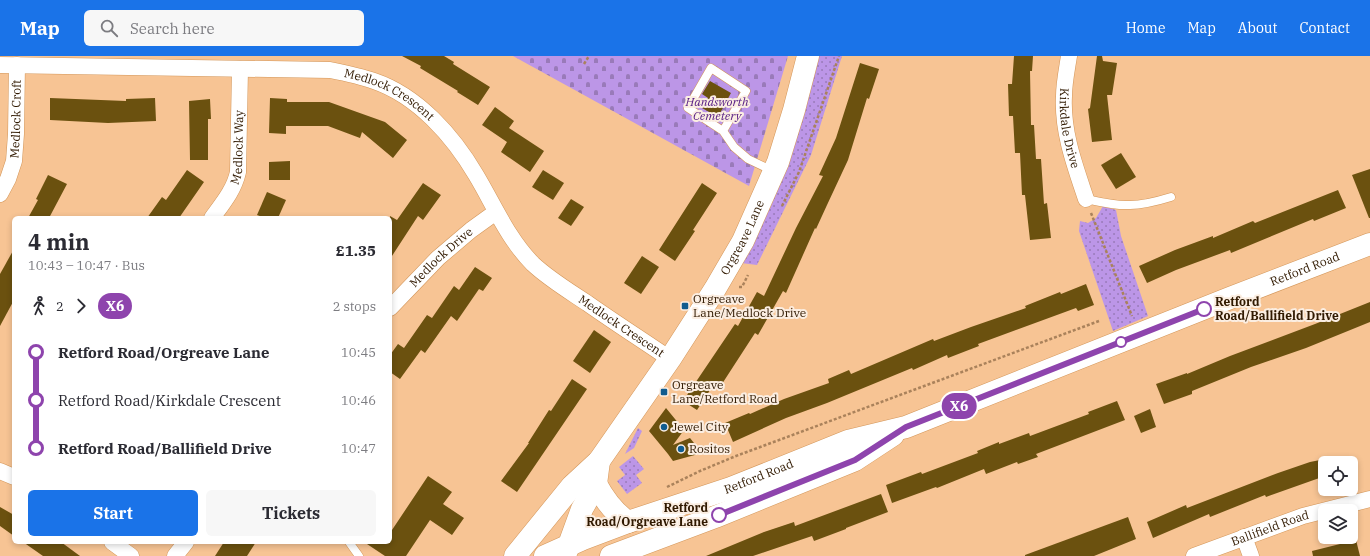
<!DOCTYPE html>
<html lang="en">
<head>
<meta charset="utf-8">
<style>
	:root { --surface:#fff; --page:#f7f7f7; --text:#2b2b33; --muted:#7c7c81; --accent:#1a73e8 }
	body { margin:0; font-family:"IBM Plex Serif",serif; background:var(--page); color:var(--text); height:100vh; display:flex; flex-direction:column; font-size:15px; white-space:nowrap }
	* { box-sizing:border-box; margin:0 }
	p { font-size:13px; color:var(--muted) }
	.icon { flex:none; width:22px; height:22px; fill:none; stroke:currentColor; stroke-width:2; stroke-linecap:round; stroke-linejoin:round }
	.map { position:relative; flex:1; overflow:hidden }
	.sheet { position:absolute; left:12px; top:160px; width:380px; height:328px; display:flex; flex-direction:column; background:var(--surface); border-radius:6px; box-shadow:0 2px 6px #0003 }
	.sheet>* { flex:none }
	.badge { padding:0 8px; border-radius:13px; font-size:14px; line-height:26px }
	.fabs { position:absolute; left:1318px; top:400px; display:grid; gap:8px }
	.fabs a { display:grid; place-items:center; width:40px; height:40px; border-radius:6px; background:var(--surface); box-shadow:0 2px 6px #0003; font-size:20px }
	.map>.badge { position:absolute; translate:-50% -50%; box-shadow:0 0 0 2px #fff }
	.legs { display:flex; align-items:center; gap:6px; height:44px; padding:0 16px; font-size:13px }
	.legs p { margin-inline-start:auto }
	.overview { display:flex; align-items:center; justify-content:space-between; height:68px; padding:0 16px }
	h1 { font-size:22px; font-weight:800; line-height:30px }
	.cta { display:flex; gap:8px; margin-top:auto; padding:8px 16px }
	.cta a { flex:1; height:46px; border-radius:6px; background:var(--accent); color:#fff; font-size:16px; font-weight:800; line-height:46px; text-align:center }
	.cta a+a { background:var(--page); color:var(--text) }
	ul { padding:0 16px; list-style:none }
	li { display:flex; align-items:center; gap:14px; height:48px; font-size:15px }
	li i { display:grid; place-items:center; width:6px; height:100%; margin:0 5px; background:currentColor }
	li i::after { content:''; width:10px; height:10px; margin:-5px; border:3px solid; border-radius:50%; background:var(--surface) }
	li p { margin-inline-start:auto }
	li:first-child i { background:linear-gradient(#0000 50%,currentColor 0) }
	li:last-child i { background:linear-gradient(currentColor 50%,#0000 0) }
	header { display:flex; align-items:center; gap:24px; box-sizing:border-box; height:56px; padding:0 20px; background:var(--accent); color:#fff }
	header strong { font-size:19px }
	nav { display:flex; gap:22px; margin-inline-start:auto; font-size:14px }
	.search { width:280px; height:36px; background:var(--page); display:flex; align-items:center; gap:10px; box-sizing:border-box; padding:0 14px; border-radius:6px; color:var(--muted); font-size:15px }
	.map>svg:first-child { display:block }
	.green { fill:url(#green-dots) }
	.cemetery { fill:url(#cemetery-stones) }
	.building { fill:#6b510f }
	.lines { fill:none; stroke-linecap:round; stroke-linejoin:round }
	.service-casing { stroke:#d39659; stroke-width:9 }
	.minor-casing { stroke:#d39659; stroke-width:17 }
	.secondary-casing { stroke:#d39659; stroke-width:23 }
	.path { stroke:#aa825b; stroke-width:2.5; stroke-dasharray:3 2; stroke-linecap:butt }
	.service { stroke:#fff; stroke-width:8 }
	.minor { stroke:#fff; stroke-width:16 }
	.secondary { stroke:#fff; stroke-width:22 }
	.line-1-casing { stroke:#fff; stroke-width:9 }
	.line-1 { stroke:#8e44ad; stroke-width:6 }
	.poi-dot { fill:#105c8f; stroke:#fbeee2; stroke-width:1.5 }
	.stop-1-dot { fill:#fff; stroke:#8e44ad; stroke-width:2 }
	.labels { text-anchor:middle; stroke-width:4; stroke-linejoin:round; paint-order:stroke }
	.street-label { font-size:12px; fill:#301900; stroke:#fbeee2 }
	.park-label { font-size:12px; font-style:italic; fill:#551b83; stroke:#fbeee2 }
	.poi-label { font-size:12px; fill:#301900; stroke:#fbeee2; text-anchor:start }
	.stop-label { font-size:12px; font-weight:bold; fill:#301900; stroke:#fbeee2; text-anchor:start }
</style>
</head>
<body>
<header>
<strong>Map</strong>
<div class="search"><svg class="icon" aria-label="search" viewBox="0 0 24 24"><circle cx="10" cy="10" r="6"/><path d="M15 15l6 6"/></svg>Search here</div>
<nav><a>Home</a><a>Map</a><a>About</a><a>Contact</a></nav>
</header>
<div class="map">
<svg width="1370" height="500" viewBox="0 0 1370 500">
	<defs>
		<pattern id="green-dots" width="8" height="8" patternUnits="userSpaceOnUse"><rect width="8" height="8" fill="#bc96e7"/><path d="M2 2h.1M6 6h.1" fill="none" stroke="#997ab9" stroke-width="1.8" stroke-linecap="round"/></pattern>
		<pattern id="cemetery-stones" width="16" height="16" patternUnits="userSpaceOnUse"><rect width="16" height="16" fill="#bc96e7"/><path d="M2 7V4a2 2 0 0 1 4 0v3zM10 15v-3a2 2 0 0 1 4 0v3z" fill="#997ab9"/></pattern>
	</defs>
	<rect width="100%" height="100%" fill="#f7c494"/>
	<g class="green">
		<path d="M818,0h24l-31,99 -54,110 -16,-2 30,-57 20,-53z"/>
		<path d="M1103,150l13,4 5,26 27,80 -35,15 -34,-100 1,-10 8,2 8,-5z"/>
		<path d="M638,372l4,3 -8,17 -9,6z"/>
		<path d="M633,400l11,13 -8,6 6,8 -15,11 -10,-13 8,-6 -6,-8z"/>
	</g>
	<path class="cemetery" d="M513,0h275l-39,130z"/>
	<g class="building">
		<path d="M402,0h42l10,6 -1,2 37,23 -12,18 -21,-13 1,-1 -38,-23 1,-2z"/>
		<path d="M1014,0h19l-1,15h-2l1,54h3l2,34h5l3,45 3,-1 4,35 -21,2 -5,-45h-3l-2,-42h-5l-2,-37h-4l-1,-32h4z"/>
		<path d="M1097,0h5l1,5 14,2 -5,32h-5l5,45 -20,2 -4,-33 2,-1z"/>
		<path d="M860,7l19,6 -10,30 -2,-1 -19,62 -21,45 -11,24 -1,-1 -29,65 -3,-2 -25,44 -3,-2 -35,54 -6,-3 -17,26 -14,-9 52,-77 3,2 19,-34 7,4 32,-68 27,-52 -4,-1 17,-37z"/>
		<path d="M710,25l21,12 -13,24 -16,-9 6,-10 -6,-4z"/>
		<path d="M50,42l76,3v-2l29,-1 1,23 -48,2 -58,-3z"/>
		<path d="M270,42l17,1v3h42l56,20 22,18 -14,18 -31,-26 -2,6 -32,-12h-42v8l-17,-1z"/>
		<path d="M210,43l1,20h-3v41h-18l-1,-59z"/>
		<path d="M495,51l19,14 -5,7 35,23 -14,21 -29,-20 6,-10 -25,-17z"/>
		<path d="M1121,97l15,24 -20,12 -15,-24z"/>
		<path d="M290,105v19h-21v-18z"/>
		<path d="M1370,113v49h-1l-17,-43z"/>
		<path d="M187,114l17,12 -25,36h-32l15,-21 4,3z"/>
		<path d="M543,114l21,13 -11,17 -21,-13z"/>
		<path d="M48,119l19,9 -18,34h-21l10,-18 -2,-1z"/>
		<path d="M423,127l18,12 -18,25 -5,-4 -28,43v-43l7,4z"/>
		<path d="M702,127l15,10 -24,37 2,1 -20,30 -16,-11z"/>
		<path d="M1338,134l8,18 -32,13 -1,-2 -82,34 -1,-3 -54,20 -29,13 -8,-17 36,-16 38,-14v2l40,-17 2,2z"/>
		<path d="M267,136l19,8 -8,18h-13l-8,-3z"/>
		<path d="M571,143l13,8 -13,19 -13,-8z"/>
		<path d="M14,193v51l-14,26v-52z"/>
		<path d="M642,200l17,11 -18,27 -17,-11z"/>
		<path d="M475,211l17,11 -9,13 -4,-2 -22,32 -6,-5 -26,37 -4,-3 -21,29 -10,-7v-17l8,-11 6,4 23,-33 5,3 22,-32 5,4z"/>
		<path d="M1086,228l8,21 -16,6 -2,-3 -98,36 1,2 -31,12 -1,-3 -34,15 -1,-2 -85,35 -41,15 -53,24 -8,-19 24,-10 1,1 34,-15 45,-16 -1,-4 21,-9 2,4 82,-35 1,2 37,-14 55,-19 -1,-2 35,-14 1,2z"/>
		<path d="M1370,246v20l-64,26 -55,19 -59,24v3l-28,10 -8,-20 31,-11v1l43,-18 85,-32z"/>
		<path d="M594,274l17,12 -21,31 -17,-12z"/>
		<path d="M572,323l15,10 -70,103 -16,-11 28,-38h-1l21,-33 2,1z"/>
		<path d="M1117,345l8,19 -89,34 2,3 -20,7 -1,-2 -31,12 -2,-5 -47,19 -1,-1 -44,16 -6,-18 35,-13 1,2 56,-21 -1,-2 22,-9v2l30,-11 1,3 59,-22 -1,-2z"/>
		<path d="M666,352l18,22 -11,15 17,-7 12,15 -29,8 -5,-7 -19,-23z"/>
		<path d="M1150,353l6,18 -15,6 -7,-17z"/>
		<path d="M1325,403v17l-59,21 -1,-2 -55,22 -1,-3 -56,24 -6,-16 39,-17 1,3 91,-35 32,-11z"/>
		<path d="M428,420l24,16 -9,12 21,14 -12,17 -22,-15 -24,36h-21l-21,-14h26v-9z"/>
		<path d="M881,438l7,18 -42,16v1l-32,12 -2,-5 -59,20h-47l58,-24 30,-10 1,4z"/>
		<path d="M0,451l14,8v21l-14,-10z"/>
		<path d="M1128,461l8,22 -42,17h-69v-1z"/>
		<path d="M1356,484l4,16h-47l-1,-5z"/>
		<path d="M23,486h38l19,14h-37z"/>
		<path d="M224,486h32l-9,14h-32z"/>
	</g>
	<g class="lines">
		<defs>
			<g id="service">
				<path d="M723,75l23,-40 -35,-23 -23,40 35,23 11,16 14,12 25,12"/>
				<path d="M1086,143c14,3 29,7 44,6 14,0 28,-4 41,-8"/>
				<path d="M349,486l10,14"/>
			</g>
			<g id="minor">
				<path id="s1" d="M1069,0c-2,13 -5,27 -5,40 -2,36 11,70 22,103"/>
				<path id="s2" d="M0,9l330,5c15,3 30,6 44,11 44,15 79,55 102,94 18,30 32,64 57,89 16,15 36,27 54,39 27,19 55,37 83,56"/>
				<path id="s3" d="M0,138l8,-15 6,-18 2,-27 1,-69"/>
				<path id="s4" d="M212,162c11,-15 22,-28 26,-46l2,-103"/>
				<path id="s5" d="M390,252l48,-50 33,-28 25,-18"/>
				<path d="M0,415l14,6"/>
				<path d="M1244,481l7,19"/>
				<path d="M112,486l19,14"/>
				<path d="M175,500l11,-14"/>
				<path id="s6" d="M1194,500l109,-40 67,-17"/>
			</g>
			<g id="secondary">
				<path d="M596,428c8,15 17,28 32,38"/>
				<path d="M566,497l16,-44 14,-25 3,-23"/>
				<path id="s7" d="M515,500l57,-70 27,-25 71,-102 45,-70 28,-48 35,-79 16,-52 14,-54"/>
				<path id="s8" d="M545,500l38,-17 45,-17 103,-34 117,-47 58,-14 324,-129 140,-54"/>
				<path d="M611,500l104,-39 140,-57 38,-25"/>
			</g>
		</defs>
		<use href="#service" class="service-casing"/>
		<use href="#minor" class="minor-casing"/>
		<use href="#secondary" class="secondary-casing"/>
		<g class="path">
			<path d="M584,8l5,-8"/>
			<path d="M782,150l17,-34 40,-116"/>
			<path d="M1091,157l41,103"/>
			<path d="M739,231h3l6,-12"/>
			<path d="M667,431l33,-16 36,-15 363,-135"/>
		</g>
		<use href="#service" class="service"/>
		<use href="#minor" class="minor"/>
		<use href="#secondary" class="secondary"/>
	</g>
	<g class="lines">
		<defs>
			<path id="line-1" d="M719,459l136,-55 51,-33 298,-118"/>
		</defs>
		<use href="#line-1" class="line-1-casing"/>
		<use href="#line-1" class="line-1"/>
	</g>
	<g class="poi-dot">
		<rect x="681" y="246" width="8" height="8" rx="2"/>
		<rect x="660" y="332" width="8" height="8" rx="2"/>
		<circle cx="664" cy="371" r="4"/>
		<circle cx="681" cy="393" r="4"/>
	</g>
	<g class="stop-1-dot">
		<circle cx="1204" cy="253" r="7"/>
		<circle cx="1121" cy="286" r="5"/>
		<circle cx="719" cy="459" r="7"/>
	</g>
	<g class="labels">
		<g class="street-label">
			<text dy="4" stroke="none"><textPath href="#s2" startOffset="395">Medlock Crescent</textPath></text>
			<text dy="4" stroke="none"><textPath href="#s3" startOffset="78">Medlock Croft</textPath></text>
			<text dy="4" stroke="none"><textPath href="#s1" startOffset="73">Kirkdale Drive</textPath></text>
			<text dy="4" stroke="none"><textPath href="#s4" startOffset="78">Medlock Way</textPath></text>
			<text dy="4" stroke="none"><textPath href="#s7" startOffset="393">Orgreave Lane</textPath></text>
			<text dy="4" stroke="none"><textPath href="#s5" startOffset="72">Medlock Drive</textPath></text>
			<text dy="4" stroke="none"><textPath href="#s8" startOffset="813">Retford Road</textPath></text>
			<text dy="4" stroke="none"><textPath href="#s2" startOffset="731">Medlock Crescent</textPath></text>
			<text dy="4" stroke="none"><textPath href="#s8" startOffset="228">Retford Road</textPath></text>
			<text dy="4" stroke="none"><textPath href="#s6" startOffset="81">Ballifield Road</textPath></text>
		</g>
		<g class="park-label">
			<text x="717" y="50">Handsworth<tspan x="717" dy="14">Cemetery</tspan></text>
		</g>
		<g class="poi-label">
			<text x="693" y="247">Orgreave<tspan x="693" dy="14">Lane/Medlock Drive</tspan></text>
			<text x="672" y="333">Orgreave<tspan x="672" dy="14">Lane/Retford Road</tspan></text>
			<text x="672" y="375">Jewel City</text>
			<text x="689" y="397">Rositos</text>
		</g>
		<g class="stop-label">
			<text x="1215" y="250">Retford<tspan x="1215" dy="14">Road/Ballifield Drive</tspan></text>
			<text x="708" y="456" text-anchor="end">Retford<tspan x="708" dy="14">Road/Orgreave Lane</tspan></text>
		</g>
	</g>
</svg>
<div class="fabs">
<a><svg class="icon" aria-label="locate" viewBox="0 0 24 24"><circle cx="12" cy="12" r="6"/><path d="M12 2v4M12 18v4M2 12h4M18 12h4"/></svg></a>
<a><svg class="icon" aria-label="layers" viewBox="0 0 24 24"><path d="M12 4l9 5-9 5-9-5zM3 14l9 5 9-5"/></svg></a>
</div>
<b class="badge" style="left:959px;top:350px;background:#8e44ad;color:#fff">X6</b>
<section class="sheet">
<div class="overview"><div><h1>4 min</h1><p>10:43 – 10:47 · Bus</p></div><b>£1.35</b></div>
<div class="legs"><svg class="icon" aria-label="walk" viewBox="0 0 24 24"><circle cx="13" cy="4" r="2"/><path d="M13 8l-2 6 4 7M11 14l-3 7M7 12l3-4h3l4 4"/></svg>2<svg class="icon" aria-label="forward" viewBox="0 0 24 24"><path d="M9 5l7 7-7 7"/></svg><b class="badge" style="background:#8e44ad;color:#fff">X6</b><p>2 stops</p></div>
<ul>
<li><i style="color:#8e44ad"></i><b>Retford Road/Orgreave Lane</b><p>10:45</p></li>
<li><i style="color:#8e44ad"></i><span>Retford Road/Kirkdale Crescent</span><p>10:46</p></li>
<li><i style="color:#8e44ad"></i><b>Retford Road/Ballifield Drive</b><p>10:47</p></li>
</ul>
<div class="cta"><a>Start</a><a>Tickets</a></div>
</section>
</div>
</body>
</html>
